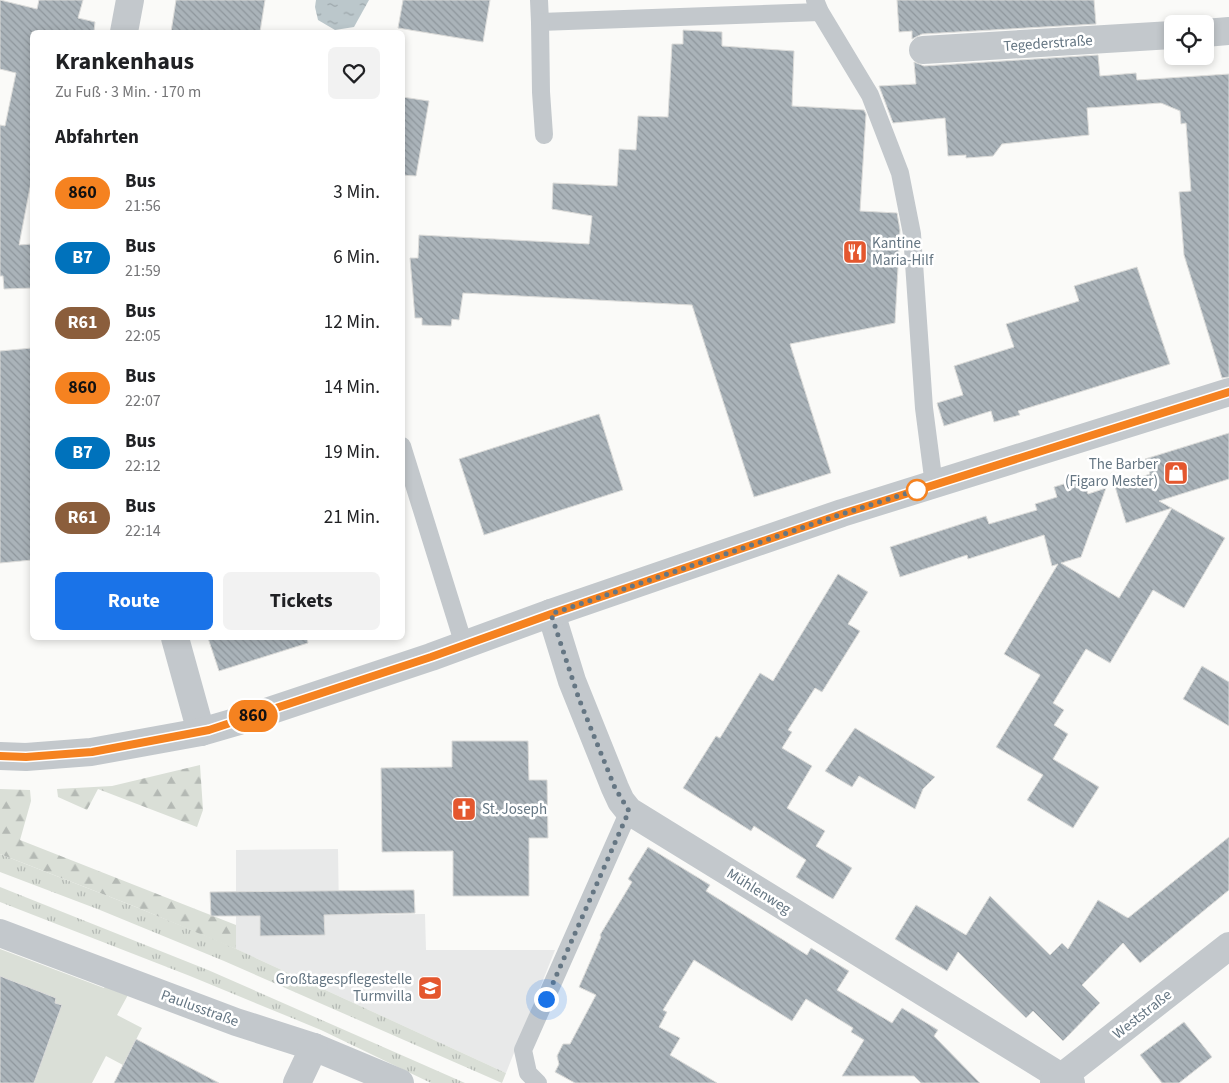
<!DOCTYPE html>
<html lang="de">
<head>
<meta charset="utf-8">
<style>
	:root { --surface:#fff; --page:#f2f2f2; --text:#202124; --muted:#757577; --accent:#1a73e8 }
	body { margin:0; font-family:"Source Sans 3",sans-serif; background:var(--page); color:var(--text); height:100vh; display:flex; flex-direction:column; font-size:19px; white-space:nowrap }
	* { box-sizing:border-box; margin:0 }
	p { font-size:16px; color:var(--muted) }
	.icon { flex:none; width:28px; height:28px; fill:none; stroke:currentColor; stroke-width:2; stroke-linecap:round; stroke-linejoin:round }
	.map { position:relative; flex:1; overflow:hidden }
	.side { position:absolute; left:30px; top:30px; width:375px; height:610px; display:flex; flex-direction:column; background:var(--surface); border-radius:8px; box-shadow:0 2px 8px #0003 }
	.side>* { flex:none }
	.badge { padding:0 10px; border-radius:16px; font-size:18px; line-height:32px }
	.tools { position:absolute; left:1164px; top:15px; display:grid; gap:10px }
	.tools a { display:grid; place-items:center; width:50px; height:50px; border-radius:8px; background:var(--surface); box-shadow:0 2px 8px #0003; font-size:25px }
	.you { position:absolute; width:25px; height:25px; margin:-12px; border:4px solid #fff; border-radius:50%; background:#1a73e8; box-shadow:0 0 0 8px #1a73e833 }
	.map>.badge { position:absolute; translate:-50% -50%; box-shadow:0 0 0 2px #fff }
	h2 { padding:0 25px; font-size:19px; line-height:45px }
	.round { display:grid; place-items:center; flex:none; width:52px; height:52px; border-radius:8px; background:var(--page) }
	.headline { display:flex; align-items:center; justify-content:space-between; height:85px; padding:0 25px }
	h1 { font-size:24px; font-weight:700; line-height:38px }
	.button { display:flex; gap:10px; margin-top:auto; padding:10px 25px }
	.button a { flex:1; height:58px; border-radius:8px; background:var(--accent); color:#fff; font-size:20px; font-weight:700; line-height:58px; text-align:center }
	.button a+a { background:var(--page); color:var(--text) }
	ul { padding:0; list-style:none }
	li { display:flex; align-items:center; gap:15px; height:65px; padding:0 25px }
	li div { flex:1 }
	li b { display:block; font-size:19px }
	li em { font-style:normal }
	li .badge { min-width:55px; font-weight:700; text-align:center }
	.map>svg:first-child { display:block }
	.built { fill:#e8e9e9 }
	.grass { fill:url(#grass-tufts) }
	.forest { fill:url(#forest-firs) }
	.garden { fill:#dadfd7 }
	.water { fill:url(#water-ripples) }
	.building { fill:url(#building-back-hatch); stroke:#dcdcda }
	.lines { fill:none; stroke-linecap:round; stroke-linejoin:round }
	.service { stroke:#c3c8cc; stroke-width:18 }
	.minor { stroke:#c3c8cc; stroke-width:28 }
	.line-casing { stroke:#fff; stroke-width:11 }
	.line { stroke:#f58220; stroke-width:8 }
	.walk { stroke:#657683; stroke-width:5; stroke-dasharray:0 9 }
	.stop-dot { fill:#fff; stroke:#f58220; stroke-width:2.5 }
	.labels { text-anchor:middle; stroke-width:5; stroke-linejoin:round; paint-order:stroke }
	.street-label { font-size:15px; fill:#657683; stroke:#fff }
	.poi-label { font-size:15px; fill:#657683; stroke:#fff; text-anchor:start }
</style>
</head>
<body>
<div class="map">
<svg width="1229" height="1083" viewBox="0 0 1229 1083">
	<defs>
		<pattern id="grass-tufts" width="24" height="20" patternUnits="userSpaceOnUse" patternTransform="scale(1.25)"><rect width="24" height="20" fill="#dadfd7"/><path d="M3 7l-1-3M5 7V3M7 7l1-3M15 17l-1-3M17 17v-4M19 17l1-3" fill="none" stroke="#b4b9b4"/></pattern>
		<pattern id="forest-firs" width="22" height="20" patternUnits="userSpaceOnUse" patternTransform="scale(1.25)"><rect width="22" height="20" fill="#dadfd7"/><path d="M5 1l3.5 6h-7zM16 11l3.5 6h-7z" fill="#b4b9b4"/></pattern>
		<pattern id="water-ripples" width="26" height="14" patternUnits="userSpaceOnUse" patternTransform="scale(1.25)"><rect width="26" height="14" fill="#bbc7cb"/><path d="M2 4q2-2 4 0t4 0M15 11q2-2 4 0t4 0" fill="none" stroke="#9ca6aa"/></pattern>
		<pattern id="building-back-hatch" width="6" height="6" patternUnits="userSpaceOnUse" patternTransform="scale(1.25)"><rect width="6" height="6" fill="#aab3b9"/><path d="M-1 5l2 2M0 0l6 6M5-1l2 2" fill="none" stroke="#8e969c"/></pattern>
	</defs>
	<rect width="100%" height="100%" fill="#fafaf8"/>
	<path class="built" d="M338,849l1,66 86,-1 1,36h129l-49,123 -270,-124v-99z"/>
	<g class="grass">
		<path d="M0,854l136,53 85,35 285,131 -4,10 -278,-122 -124,-51 -100,-38z"/>
		<path d="M0,887l208,83 257,113h-34l-110,-53 -131,-54 -190,-74z"/>
	</g>
	<g class="forest">
		<path d="M200,765l3,45 -6,17 -99,-38 -11,21 -29,-13 -1,-8 55,-3z"/>
		<path d="M0,789l30,1 1,11 -11,39 216,85v24l-100,-42 -136,-53z"/>
	</g>
	<path class="garden" d="M0,949l104,39 2,-4 23,9 -12,22 25,13 -19,37 -17,-9 -14,27h-92z"/>
	<path class="water" d="M316,0h53l-15,27 -19,3 -17,-10 -3,-13z"/>
	<g class="building">
		<path d="M0,0l37,9 2,-9h44l-5,18 17,4 -1,10h-62v145l-13,68 13,-1v44l-28,1 -1,-13h-3v-151l5,1 11,-53 -16,-4z"/>
		<path d="M176,0h89l-5,32h-89z"/>
		<path d="M403,0h87l-7,42 -85,-14z"/>
		<path d="M897,0h197l2,24 -174,10 -10,5v-8l-13,1z"/>
		<path d="M683,30l39,2v14l72,5 -2,55 72,4 2,4 -6,97 37,2 3,17 -5,93 -105,21 41,129 -77,24 -62,-192 -229,-12 -4,27 -7,-1 -1,7 -29,-1v-7h-7l-5,-60h8l1,-23 170,9 3,-28 -40,-7 1,-26 64,3 2,-37 17,1 2,-34 30,1 4,-73h11z"/>
		<path d="M1098,55l2,21 36,-3 1,7 92,-6v303l-7,1 -38,-123 -5,-63 12,-1 -5,-68 -5,1 -1,-13 -19,-8 -74,5 2,27 -87,9 -9,12 -27,2v-3l-18,1 -3,-38 -52,5 -14,-37 37,-2 -2,-22 10,4z"/>
		<path d="M402,97l27,4 -13,75 -14,-1z"/>
		<path d="M1137,267l33,97 -152,47 2,4 -26,7 -3,-11 -47,15 -7,-23 26,-8 -9,-29 60,-19 -8,-23 73,-23 -5,-15z"/>
		<path d="M32,348v212l-32,3v-212z"/>
		<path d="M599,414l24,76 -139,45 -25,-76z"/>
		<path d="M1229,433v46l-70,22 66,37 -41,70 -31,-18 -43,73 -24,-14 -33,54 11,7 -10,15 14,9 -15,25 46,28 -26,41 -46,-28 16,-25 -47,-28 43,-70 1,-2 -36,-21 54,-90 -6,2 -8,-31 -76,24 -1,-4 -67,22 -10,-30 96,-31 3,8 48,-14 -2,-6 22,-7 -3,-10 29,-9 5,16 18,-6 -25,69 -20,6 58,35 53,-90 -46,15 -15,-50 15,9 24,-8 -5,-15z"/>
		<path d="M838,574l30,18 -20,32 12,7 -38,61 -7,-4 -27,42 4,2 -10,16 30,18 -25,42 38,23 -9,15 36,22 -19,31 -37,-22 10,-17 -52,-34 -3,5 -68,-43 33,-52 4,2 40,-65 13,8z"/>
		<path d="M208,638h99l1,5 -89,28z"/>
		<path d="M1202,666l27,16v44l-46,-27z"/>
		<path d="M855,728l80,49 -12,12 -8,20 -56,-33 -7,11 -27,-16z"/>
		<path d="M452,741h76l1,39h18l1,58h-19v58h-76v-45l-71,1 -1,-84 71,-1z"/>
		<path d="M1229,837v53l-89,73 -17,-20 -41,42 18,18 -37,38 -30,-30 -7,7 -68,-66 -11,19 -52,-32 21,-34 50,30 24,-39 60,59 12,-12 6,6 30,-49 30,18z"/>
		<path d="M648,847l62,38 -4,6 101,64 4,-7 38,23 -12,19 55,33 10,-15 36,22 -4,6 46,47h-59l-7,-7h-72l22,-36 -13,-8 2,-4 -47,-29 -14,22 -98,-61 -31,50 4,2 -8,15 21,11 -10,17 47,28h-142l-20,-11 4,-8 -2,-8 6,-12h7l26,-49 -17,-8 22,-50 -1,-2 32,-53 -4,-3z"/>
		<path d="M414,890l1,23 -91,2 1,20 -65,1v-20h-49l-1,-24z"/>
		<path d="M0,976l56,22 -1,5 7,2 -28,78h-34z"/>
		<path d="M1184,1022l28,35 -33,26h-17l-22,-28z"/>
		<path d="M136,1039l83,44h-105z"/>
	</g>
	<g class="lines">
		<g class="service">
			<path d="M539,0l1,22 280,-10"/>
			<path d="M815,0l5,12 50,83 30,78 12,61 12,174 10,77"/>
			<path d="M540,22l1,70 3,43"/>
			<path d="M402,446l62,199"/>
			<path d="M538,1083l-10,-10 -5,-23 106,-239"/>
		</g>
		<g class="minor">
			<path d="M124,32l6,-32"/>
			<path d="M1205,33l24,-2"/>
			<path d="M923,50l249,-15"/>
			<path d="M551,613l21,68 43,107 6,13 8,10 442,272"/>
			<path d="M175,638l26,94"/>
			<path d="M0,756l26,1 65,-5 110,-20 38,-11 192,-64 120,-44 291,-100 387,-121"/>
			<path d="M0,933l236,89 78,25 86,36"/>
			<path d="M297,1083l17,-36"/>
			<path d="M1054,1083l175,-137"/>
		</g>
	</g>
	<g class="lines">
		<defs>
			<path id="line" d="M0,756l26,1 66,-5 117,-22 222,-73 120,-43 291,-100 387,-122"/>
		</defs>
		<use href="#line" class="line-casing"/>
		<use href="#line" class="line"/>
		<path class="walk" d="M546,999l83,-188 -14,-23 -36,-89 -28,-85 291,-100 78,-25 -3,1"/>
	</g>
	<defs>
		<symbol id="restaurant-square" viewBox="-11 -11 22 22"><rect x="-9" y="-9" width="18" height="18" rx="4" fill="#e4572e" stroke="#fff"/><path d="M-5-6h1v4h1v-4h1v4h1v-4h1v5L-1.5 .5V6h-2V.5L-5-1ZM5-6V6H3V1.5H1.5Q1.5-4 5-6Z" fill="#fff"/></symbol>
		<symbol id="shop-square" viewBox="-11 -11 22 22"><rect x="-9" y="-9" width="18" height="18" rx="4" fill="#e4572e" stroke="#fff"/><path d="M-5-2.5h2.3a2.7 3.5 0 0 1 5.4 0H5L5.5 6h-11ZM-1.5-2.5h3a1.5 2.3 0 0 0-3 0Z" fill="#fff"/></symbol>
		<symbol id="church-square" viewBox="-11 -11 22 22"><rect x="-9" y="-9" width="18" height="18" rx="4" fill="#e4572e" stroke="#fff"/><path d="M-1.2-6h2.4v3.5h3.3v2.4h-3.3V6h-2.4V-.1h-3.3v-2.4h3.3Z" fill="#fff"/></symbol>
		<symbol id="school-square" viewBox="-11 -11 22 22"><rect x="-9" y="-9" width="18" height="18" rx="4" fill="#e4572e" stroke="#fff"/><path d="M0-5L7-2L0 1L-7-2ZM-4 1L0 2.5L4 1V4Q0 6-4 4Z" fill="#fff"/></symbol>
	</defs>
	<g fill-rule="evenodd">
		<use href="#restaurant-square" x="841" y="238" width="28" height="28"/>
		<use href="#shop-square" x="1162" y="459" width="28" height="28"/>
		<use href="#church-square" x="450" y="795" width="28" height="28"/>
		<use href="#school-square" x="416" y="974" width="28" height="28"/>
	</g>
	<circle class="stop-dot" cx="917" cy="490" r="10"/>
	<g class="labels">
		<g class="street-label">
			<text transform="translate(1048 43) rotate(-4)" y="5">Tegederstraße</text>
			<text transform="translate(759 891) rotate(32)" y="5">Mühlenweg</text>
			<text transform="translate(200 1008) rotate(20)" y="5">Paulusstraße</text>
			<text transform="translate(1142 1014) rotate(-38)" y="5">Weststraße</text>
		</g>
		<g class="poi-label">
			<text x="872" y="248">Kantine<tspan x="872" dy="17">Maria-Hilf</tspan></text>
			<text x="1158" y="469" text-anchor="end">The Barber<tspan x="1158" dy="17">(Figaro Mester)</tspan></text>
			<text x="482" y="814">St. Joseph</text>
			<text x="412" y="984" text-anchor="end">Großtagespflegestelle<tspan x="412" dy="17">Turmvilla</tspan></text>
		</g>
	</g>
</svg>
<div class="tools">
<a><svg class="icon" aria-label="locate" viewBox="0 0 24 24"><circle cx="12" cy="12" r="6"/><path d="M12 2v4M12 18v4M2 12h4M18 12h4"/></svg></a>
</div>
<div class="you" style="left:546px;top:999px"></div>
<b class="badge" style="left:253px;top:716px;background:#f58220;color:#111">860</b>
<section class="side">
<div class="headline"><div><h1>Krankenhaus</h1><p>Zu Fuß · 3 Min. · 170 m</p></div><a class="round"><svg class="icon" aria-label="heart" viewBox="0 0 24 24"><path d="M12 20l-8-8c-3-5 5-10 8-4 3-6 11-1 8 4z"/></svg></a></div>
<h2>Abfahrten</h2>
<ul>
<li><span class="badge" style="background:#f58220;color:#111">860</span><div><b>Bus</b><p>21:56</p></div><em>3 Min.</em></li>
<li><span class="badge" style="background:#0072bc;color:#fff">B7</span><div><b>Bus</b><p>21:59</p></div><em>6 Min.</em></li>
<li><span class="badge" style="background:#8b5e3c;color:#fff">R61</span><div><b>Bus</b><p>22:05</p></div><em>12 Min.</em></li>
<li><span class="badge" style="background:#f58220;color:#111">860</span><div><b>Bus</b><p>22:07</p></div><em>14 Min.</em></li>
<li><span class="badge" style="background:#0072bc;color:#fff">B7</span><div><b>Bus</b><p>22:12</p></div><em>19 Min.</em></li>
<li><span class="badge" style="background:#8b5e3c;color:#fff">R61</span><div><b>Bus</b><p>22:14</p></div><em>21 Min.</em></li>
</ul>
<div class="button"><a>Route</a><a>Tickets</a></div>
</section>
</div>
</body>
</html>
